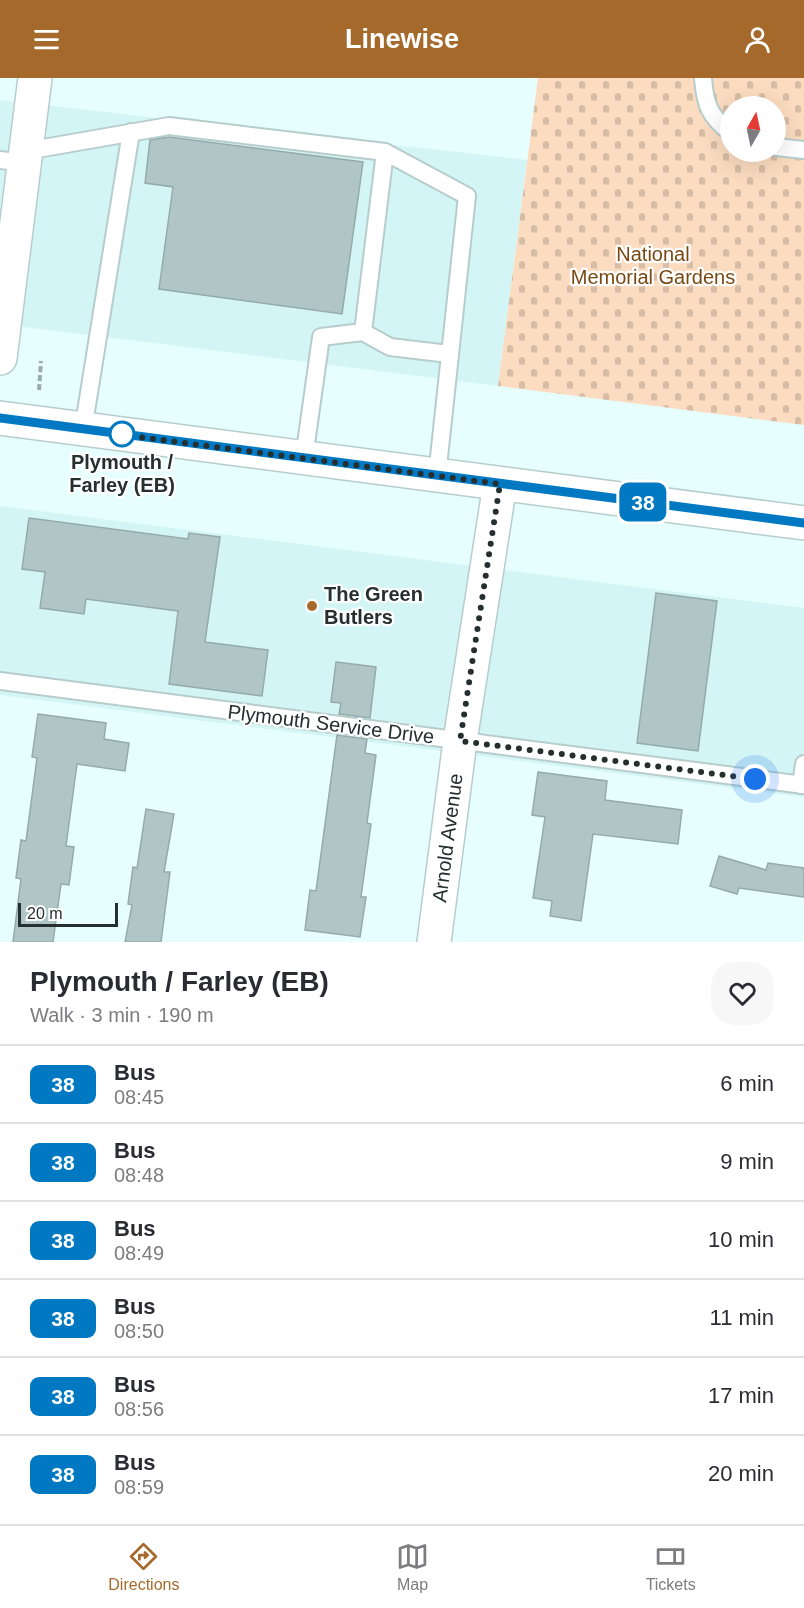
<!DOCTYPE html>
<html lang="en">
<head>
<meta charset="utf-8">
<style>
	:root { --surface:#fff; --page:#f7f7f7; --text:#2b2b33; --muted:#7c7c81; --line:#e1e1e2; --accent:#a56a2b }
	body { margin:0; font-family:Helvetica,sans-serif; background:var(--page); color:var(--text); height:100vh; display:flex; flex-direction:column; font-size:22px; white-space:nowrap }
	* { box-sizing:border-box; margin:0 }
	p { font-size:20px; color:var(--muted) }
	.icon { flex:none; width:33px; height:33px; fill:none; stroke:currentColor; stroke-width:2; stroke-linecap:round; stroke-linejoin:round }
	.map { position:relative; height:864px; overflow:hidden }
	.drawer { display:flex; flex-direction:column; background:var(--surface); flex:1 }
	.drawer>* { flex:none }
	.badge { padding:0 12px; border-radius:9px; font-size:21px; line-height:39px }
	.needle { width:39px; rotate:9deg }
	.controls { position:absolute; left:720px; top:18px; display:grid; gap:12px }
	.controls a { display:grid; place-items:center; width:66px; height:66px; border-radius:50%; background:var(--surface); box-shadow:0 6px 24px #0002; font-size:30px }
	.scale { position:absolute; left:18px; bottom:15px; width:100px; box-sizing:border-box; padding-left:6px; border:3px solid #262f2f; border-top:0; font-size:16px; line-height:21px; white-space:nowrap; color:#262f2f; -webkit-text-stroke:4px #fff; paint-order:stroke }
	.you { position:absolute; width:30px; height:30px; margin:-15px; border:4px solid #fff; border-radius:50%; background:#1a73e8; box-shadow:0 0 0 9px #1a73e833 }
	.map>.badge { position:absolute; translate:-50% -50%; box-shadow:0 0 0 3px #fff }
	.round { display:grid; place-items:center; flex:none; width:63px; height:63px; border-radius:24px; background:var(--page) }
	.head { display:flex; align-items:center; justify-content:space-between; height:102px; padding:0 30px }
	h1 { font-size:28px; font-weight:600; line-height:45px }
	ul { padding:0; list-style:none }
	li { display:flex; align-items:center; gap:18px; height:78px; padding:0 30px; border-top:2px solid var(--line) }
	li div { flex:1 }
	li b { display:block; font-size:22px }
	li em { font-style:normal }
	li .badge { min-width:66px; font-weight:700; text-align:center }
	header { display:flex; justify-content:space-between; align-items:center; height:78px; padding:0 30px; background:var(--accent); color:#fff; font-size:27px; font-weight:600 }
	.dock { display:flex; justify-content:space-around; align-items:center; height:84px; border-top:2px solid var(--line); background:var(--surface); font-size:16px; color:var(--muted) }
	.dock a { display:grid; justify-items:center; gap:3px }
	.dock .selected { color:var(--accent) }
	.map>svg:first-child { display:block }
	.built { fill:#d4f5f5 }
	.cemetery { fill:url(#cemetery-stones); fill-rule:evenodd }
	.building { fill:#b0c6c6; stroke:#95aaaa; stroke-width:1.5 }
	.lines { fill:none; stroke-linecap:round; stroke-linejoin:round }
	.service-casing { stroke:#b7cdcd; stroke-width:20 }
	.minor-casing { stroke:#b7cdcd; stroke-width:36 }
	.secondary-casing { stroke:#b7cdcd; stroke-width:36 }
	.path { stroke:#9aabab; stroke-width:4; stroke-dasharray:6 3; stroke-linecap:butt }
	.service { stroke:#fff; stroke-width:16 }
	.minor { stroke:#fff; stroke-width:33 }
	.secondary { stroke:#fff; stroke-width:33 }
	.line-casing { stroke:#fff; stroke-width:14 }
	.line { stroke:#0079c2; stroke-width:9 }
	.walk { stroke:#262f2f; stroke-width:6; stroke-dasharray:0 10.8 }
	.stop-dot { fill:#fff; stroke:#0079c2; stroke-width:3 }
	.poi-dot { fill:#a56a2b; stroke:#fff; stroke-width:2 }
	.labels { text-anchor:middle; stroke-width:4.5; stroke-linejoin:round; paint-order:stroke }
	.park-label { font-size:20px; fill:#784913; stroke:#fff }
	.stop-label { font-size:20px; font-weight:bold; fill:#262f2f; stroke:#fff }
	.poi-label { font-size:20px; font-weight:bold; fill:#262f2f; stroke:#fff; text-anchor:start }
	.street-label { font-size:20px; fill:#262f2f; stroke:#fff }
</style>
</head>
<body>
<header><svg class="icon" aria-label="menu" viewBox="0 0 24 24"><path d="M4 6h16M4 12h16M4 18h16"/></svg>Linewise<svg class="icon" aria-label="person" viewBox="0 0 24 24"><circle cx="12" cy="8" r="4"/><path d="M4 21q1-7 8-7t8 7"/></svg></header>
<div class="map">
<svg width="804" height="864" viewBox="0 0 804 864">
	<defs>
		<pattern id="cemetery-stones" width="16" height="16" patternUnits="userSpaceOnUse" patternTransform="scale(1.5)"><rect width="16" height="16" fill="#fbdcc0"/><path d="M2 7V4a2 2 0 0 1 4 0v3zM10 15v-3a2 2 0 0 1 4 0v3z" fill="#d7bda5"/></pattern>
	</defs>
	<rect width="100%" height="100%" fill="#e7fefe"/>
	<g class="built">
		<path d="M0,22l527,60 -29,226 -498,-62z"/>
		<path d="M0,428l804,102v189l-804,-102z"/>
	</g>
	<path class="cemetery" d="M538,0h266v347l-306,-39zM730,28h46v46h-46z"/>
	<g class="building">
		<path d="M169,59l194,25 -21,152 -183,-25 14,-102 -28,-4 5,-43z"/>
		<path d="M29,440l159,21 1,-6 31,4 -15,105 63,8 -6,46 -93,-12 9,-73 -92,-12 -2,15 -44,-6 5,-36 -23,-3z"/>
		<path d="M656,515l61,8 -19,150 -61,-8z"/>
		<path d="M336,584l40,5 -6,51 -31,-4 2,-11 -10,-1z"/>
		<path d="M38,636l68,9 -2,16 25,4 -4,28 -48,-7 -11,82 8,1 -5,38 -8,-1 -8,58h-40l8,-63 -5,-1 5,-38 5,1 11,-83 -5,-1z"/>
		<path d="M337,657l30,4 -2,14 11,2 -9,68 4,1 -10,73h5l-6,40 -55,-7 5,-40 6,1z"/>
		<path d="M538,694l69,9 -2,19 77,10 -4,34 -85,-10 -12,87 -31,-5 2,-15 -19,-3 12,-81 -13,-2z"/>
		<path d="M146,731l28,5 -10,58h6l-9,70h-36l7,-37 -4,-1 5,-37 4,1z"/>
		<path d="M719,778l47,14 2,-7 36,5v29l-65,-9 -2,6 -27,-8z"/>
	</g>
	<g class="lines">
		<defs>
			<g id="service">
				<path d="M703,0c2,26 6,38 27,54"/>
				<path d="M776,69l28,3"/>
				<path d="M26,73l143,-25 216,26 82,44 -30,280"/>
				<path d="M0,82l24,3"/>
				<path d="M363,254l22,-180"/>
				<path d="M83,352l48,-298"/>
				<path d="M304,380l17,-121 42,-5 27,15 59,7"/>
				<path d="M0,603l804,104"/>
				<path d="M801,707l3,-21"/>
			</g>
			<g id="minor">
				<path d="M0,280l35,-280"/>
				<path id="s1" d="M434,864l26,-201 40,-257"/>
			</g>
			<path id="secondary" d="M0,340l804,105"/>
		</defs>
		<use href="#service" class="service-casing"/>
		<use href="#minor" class="minor-casing"/>
		<use href="#secondary" class="secondary-casing"/>
		<path class="path" d="M39,312l2,-29"/>
		<use href="#service" class="service"/>
		<use href="#minor" class="minor"/>
		<use href="#secondary" class="secondary"/>
	</g>
	<g class="lines">
		<defs>
			<path id="line" d="M0,340l804,105"/>
		</defs>
		<use href="#line" class="line-casing"/>
		<use href="#line" class="line"/>
		<path class="walk" d="M122,356h-6l384,50 -40,257 295,38"/>
	</g>
	<circle class="stop-dot" cx="122" cy="356" r="12"/>
	<circle class="poi-dot" cx="312" cy="528" r="6"/>
	<g class="labels">
		<g class="park-label">
			<text x="653" y="183">National<tspan x="653" dy="23">Memorial Gardens</tspan></text>
		</g>
		<g class="stop-label">
			<text x="122" y="391">Plymouth /<tspan x="122" dy="23">Farley (EB)</tspan></text>
		</g>
		<g class="poi-label">
			<text x="324" y="523">The Green<tspan x="324" dy="23">Butlers</tspan></text>
		</g>
		<g class="street-label">
			<text transform="translate(331 646) rotate(7)" y="7">Plymouth Service Drive</text>
			<text dy="7" stroke="none"><textPath href="#s1" startOffset="105">Arnold Avenue</textPath></text>
		</g>
	</g>
</svg>
<div class="controls">
<a><svg class="needle" viewBox="-14 -14 28 28"><path d="M0-13l5 13h-10z" fill="#e53935"/><path d="M0 13l5-13h-10z" fill="#7c7c81"/></svg></a>
</div>
<div class="scale">20 m</div>
<div class="you" style="left:755px;top:701px"></div>
<b class="badge" style="left:643px;top:424px;background:#0079c2;color:#fff">38</b>
</div>
<section class="drawer">
<div class="head"><div><h1>Plymouth / Farley (EB)</h1><p>Walk · 3 min · 190 m</p></div><a class="round"><svg class="icon" aria-label="heart" viewBox="0 0 24 24"><path d="M12 20l-8-8c-3-5 5-10 8-4 3-6 11-1 8 4z"/></svg></a></div>
<ul>
<li><span class="badge" style="background:#0079c2;color:#fff">38</span><div><b>Bus</b><p>08:45</p></div><em>6 min</em></li>
<li><span class="badge" style="background:#0079c2;color:#fff">38</span><div><b>Bus</b><p>08:48</p></div><em>9 min</em></li>
<li><span class="badge" style="background:#0079c2;color:#fff">38</span><div><b>Bus</b><p>08:49</p></div><em>10 min</em></li>
<li><span class="badge" style="background:#0079c2;color:#fff">38</span><div><b>Bus</b><p>08:50</p></div><em>11 min</em></li>
<li><span class="badge" style="background:#0079c2;color:#fff">38</span><div><b>Bus</b><p>08:56</p></div><em>17 min</em></li>
<li><span class="badge" style="background:#0079c2;color:#fff">38</span><div><b>Bus</b><p>08:59</p></div><em>20 min</em></li>
</ul>
</section>
<nav class="dock">
<a class="selected"><svg class="icon" aria-label="directions" viewBox="0 0 24 24"><path d="M12 3l9 9-9 9-9-9zM9 14v-3h6M13 9l2 2-2 2"/></svg>Directions</a>
<a><svg class="icon" aria-label="map" viewBox="0 0 24 24"><path d="M3 6l6-2 6 2 6-2v14l-6 2-6-2-6 2zM9 4v14M15 6v14"/></svg>Map</a>
<a><svg class="icon" aria-label="tickets" viewBox="0 0 24 24"><path d="M3 7h18v10H3zM15 7v10"/></svg>Tickets</a>
</nav>
</body>
</html>
